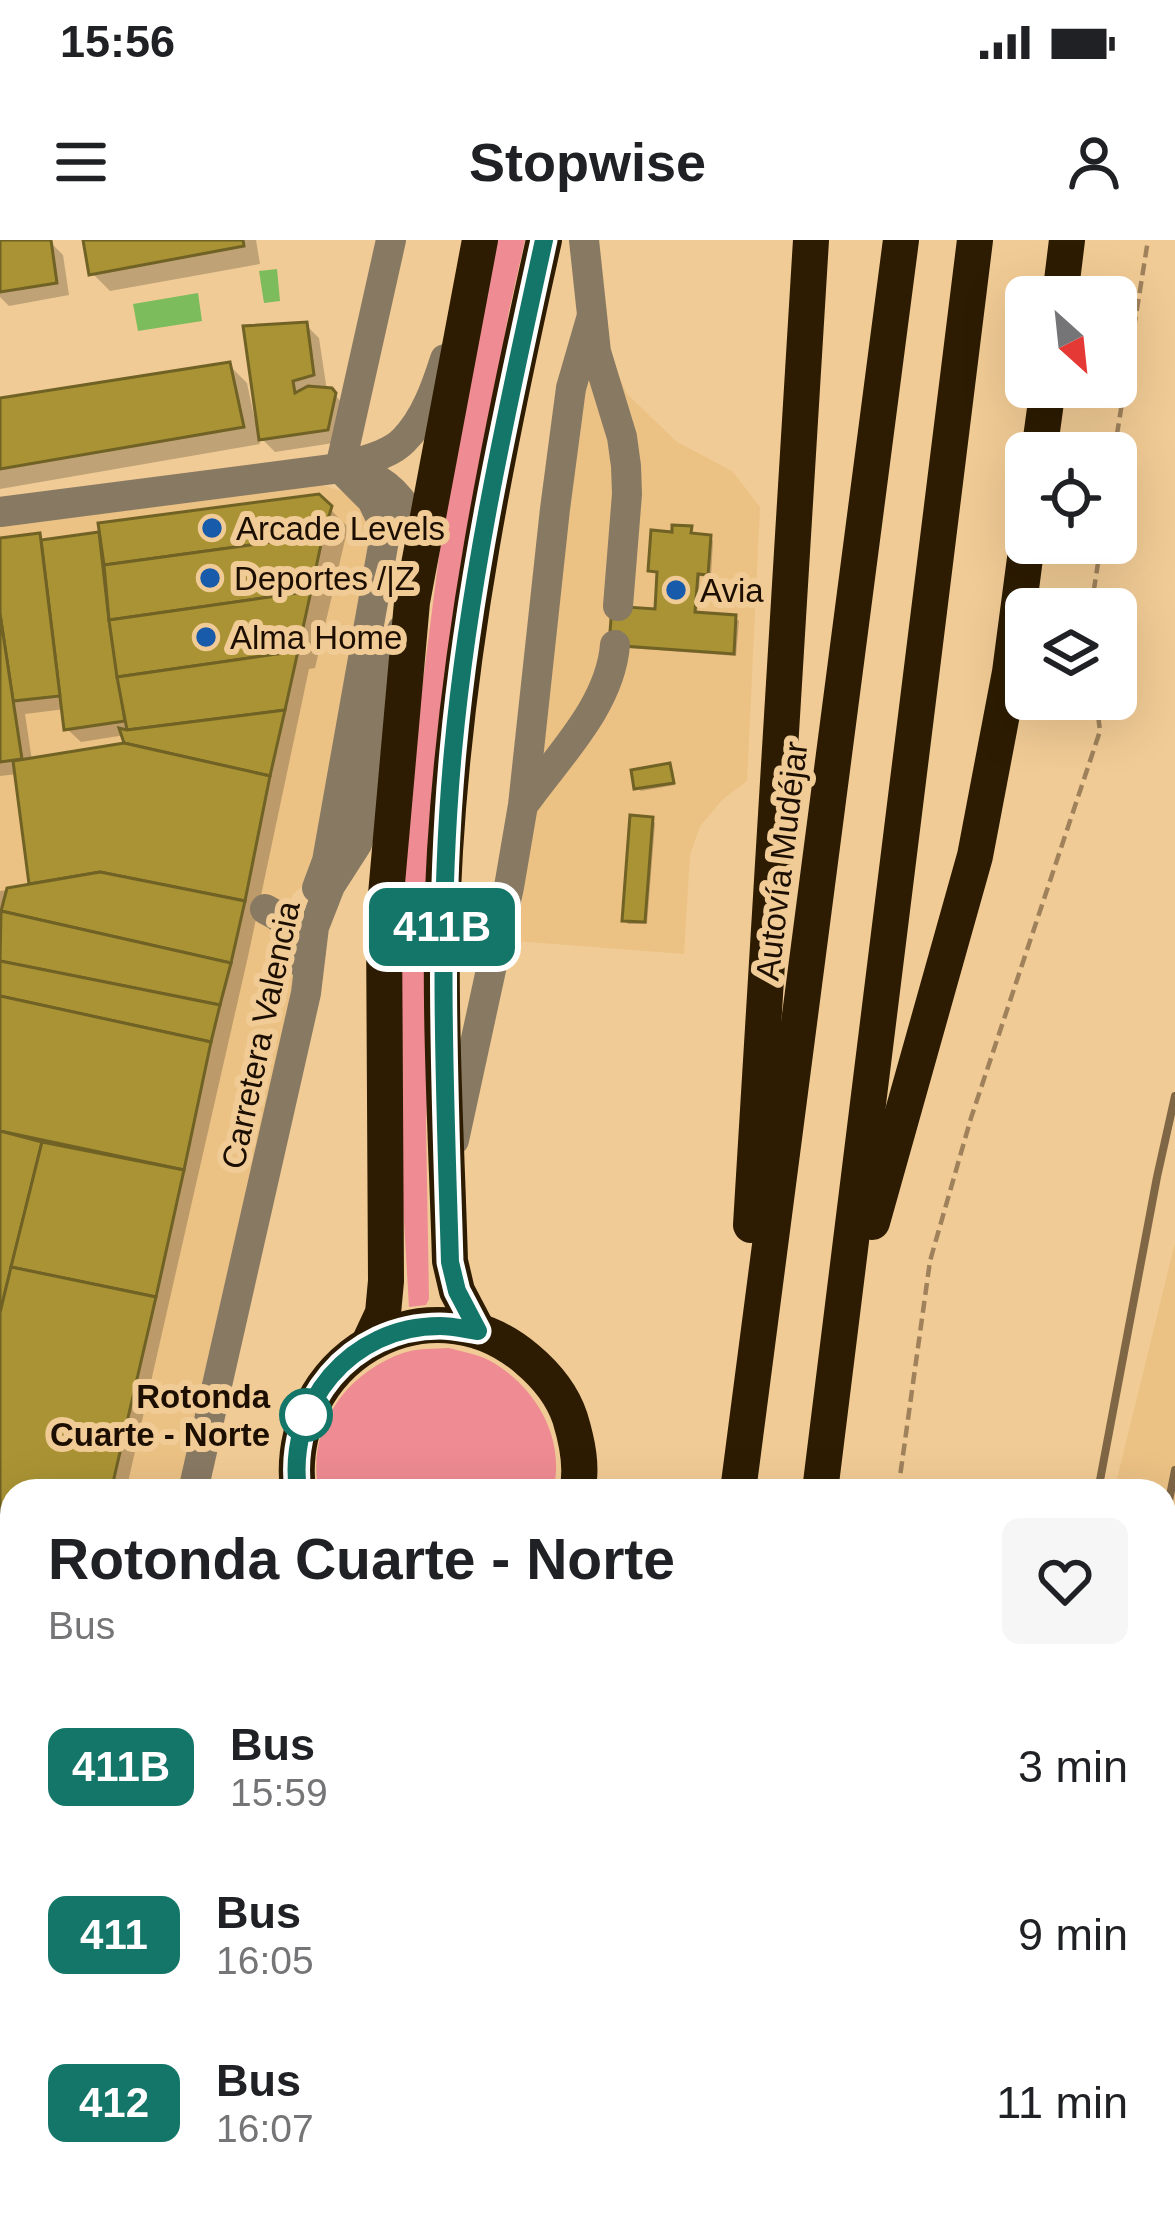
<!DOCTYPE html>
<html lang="en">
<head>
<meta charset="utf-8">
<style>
	:root { --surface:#fff; --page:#f6f6f6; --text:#202124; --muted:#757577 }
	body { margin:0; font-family:Helvetica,sans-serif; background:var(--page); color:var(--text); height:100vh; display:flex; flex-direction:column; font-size:45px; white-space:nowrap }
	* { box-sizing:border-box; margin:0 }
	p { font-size:39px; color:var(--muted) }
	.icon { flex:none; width:66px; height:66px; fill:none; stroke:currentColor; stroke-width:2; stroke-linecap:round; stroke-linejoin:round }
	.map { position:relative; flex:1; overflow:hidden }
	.side { position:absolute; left:0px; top:1239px; width:1176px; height:735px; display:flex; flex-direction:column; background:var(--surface); border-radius:36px 36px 0 0; box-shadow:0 12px 48px #0002 }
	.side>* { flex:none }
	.badge { padding:0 24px; border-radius:18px; font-size:42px; line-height:78px }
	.needle { width:78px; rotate:153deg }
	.controls { position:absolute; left:1005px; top:36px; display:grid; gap:24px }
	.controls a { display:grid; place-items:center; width:132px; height:132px; border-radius:18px; background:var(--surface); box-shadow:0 12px 48px #0002; font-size:60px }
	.map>.badge { position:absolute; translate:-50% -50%; box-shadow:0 0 0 6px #fff }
	.round { display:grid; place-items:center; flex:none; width:126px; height:126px; border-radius:18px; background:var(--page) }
	.overview { display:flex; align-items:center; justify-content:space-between; height:204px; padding:0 48px }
	h1 { font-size:57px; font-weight:600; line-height:90px }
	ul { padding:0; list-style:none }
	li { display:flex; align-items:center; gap:36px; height:168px; padding:0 48px }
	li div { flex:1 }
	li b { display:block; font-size:45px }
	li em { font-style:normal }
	li .badge { min-width:132px; font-weight:700; text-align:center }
	.status { display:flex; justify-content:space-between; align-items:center; height:84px; padding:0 60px; background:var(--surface); direction:ltr }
	.status svg { height:33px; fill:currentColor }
	header { display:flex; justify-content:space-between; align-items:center; height:156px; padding:0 48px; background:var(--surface); font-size:54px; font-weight:600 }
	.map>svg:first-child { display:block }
	.built { fill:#ebc184 }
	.green { fill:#ef8b92 }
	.water { fill:#7cbc5c }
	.shadow { fill:#0003; fill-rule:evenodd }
	.building { fill:#a99334; stroke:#706225; stroke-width:3 }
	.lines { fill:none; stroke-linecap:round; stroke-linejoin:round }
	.path { stroke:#9f825c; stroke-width:4.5; stroke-dasharray:12 6; stroke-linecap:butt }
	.minor { stroke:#887963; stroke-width:30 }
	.highway { stroke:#2d1c01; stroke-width:36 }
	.rail { stroke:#7f6645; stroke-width:8 }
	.line-casing { stroke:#fff; stroke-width:27 }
	.line { stroke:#147668; stroke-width:18 }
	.poi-dot { fill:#195bab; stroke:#f1cb95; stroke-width:4.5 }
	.stop-dot { fill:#fff; stroke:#147668; stroke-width:6 }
	.labels { text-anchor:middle; stroke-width:12; stroke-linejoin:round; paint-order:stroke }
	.poi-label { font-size:33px; fill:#1c0e00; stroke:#f1cb95; text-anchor:start }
	.street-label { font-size:33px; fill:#1c0e00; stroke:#f1cb95 }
	.stop-label { font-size:33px; font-weight:bold; fill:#1c0e00; stroke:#f1cb95; text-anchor:end }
</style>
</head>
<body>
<div class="status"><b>15:56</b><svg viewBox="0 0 49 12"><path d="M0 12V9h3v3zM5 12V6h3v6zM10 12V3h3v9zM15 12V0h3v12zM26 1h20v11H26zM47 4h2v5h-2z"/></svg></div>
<header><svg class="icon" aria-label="menu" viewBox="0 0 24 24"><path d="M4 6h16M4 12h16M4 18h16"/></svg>Stopwise<svg class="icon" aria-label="person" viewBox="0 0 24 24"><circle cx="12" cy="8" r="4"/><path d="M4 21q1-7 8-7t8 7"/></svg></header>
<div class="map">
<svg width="1175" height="1973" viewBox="0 0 1175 1973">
	<rect width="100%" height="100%" fill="#f1cb95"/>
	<g class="built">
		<path d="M613,123l14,31 50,48 55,29 28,36 -13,274 -24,18 -23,27 -10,29 -6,99 -168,-13 17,-115 51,-440z"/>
		<path d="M320,244l24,8 20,12 11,26 -55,324 -16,31 -11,9 -10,35 17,48 -117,514h-171v711h60l2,11h-74v-1700z"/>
		<path d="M1175,1003v970h-164l1,-11h152v-711h-50z"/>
	</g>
	<g class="green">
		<path d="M497,0h28l-16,71 -61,351 -22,462 3,175 -3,6 -17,2 -9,-154 -1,-170 7,-170 54,-420z"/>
		<path d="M449,1108c15,4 32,7 45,15 43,26 72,77 59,128h-234c-14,-62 27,-118 84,-138 14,-5 31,-4 46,-5z"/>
	</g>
	<g class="water">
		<path d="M277,29l3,32 -16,2 -5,-32z"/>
		<path d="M198,53l4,28 -64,10 -5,-27z"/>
	</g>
	<g class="shadow">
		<path d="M0,0l50,2 13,13 6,40 -60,11 -9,-9z"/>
		<path d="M86,0h170l4,24 -150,27 -18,-18z"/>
		<path d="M306,85l13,13 8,53h4l17,18 -8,33 -65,10 -18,-18 3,10 -260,45v-88l229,-36 18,18 8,38 5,-1z"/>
		<path d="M318,257l30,30 -33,141 -6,1 -60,283 -123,539h-114l-12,46v-646l32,-4 -14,-113 -18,2v-234l39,-6 6,7zM65,469l2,20 14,13 44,-7 3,11 -96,15 -7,-47z"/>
		<path d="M691,289l3,7 16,2 3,3 -2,36 -11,-1 -3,39 38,3 4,3 -3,35 -120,-9 41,-35 3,-38 -9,-4 24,-35z"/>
		<path d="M669,526l4,4 2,15 -34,6 -4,-4z"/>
		<path d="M651,580l4,3 -8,101h-19l-3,-4z"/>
		<path d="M0,1495l12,10v226l-6,185h-6z"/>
		<path d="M1164,1766l11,2v114l-5,18 -6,-2z"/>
	</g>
	<g class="building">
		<path d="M0,0h51l6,43 -57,9z"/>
		<path d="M83,0h160l1,6 -155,29z"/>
		<path d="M307,82l7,53 -21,6 2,12 13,-7 24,2 4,5 -8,37 -69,10 -16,-114z"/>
		<path d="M230,122l14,65 -244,42v-71z"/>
		<path d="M319,254l13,12 -9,29 -219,30 -6,-42z"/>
		<path d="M672,285l20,1 -1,7 20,2 -3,40 -10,-1 -3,38 41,3 -2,39 -125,-9 3,-39 43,3 2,-37 -9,-1 3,-41 21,2z"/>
		<path d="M99,292l10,88 16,101 -61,9 -23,-190z"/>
		<path d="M40,293l20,163 -47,5 -13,-87v-76z"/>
		<path d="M323,295l-12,56 -202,29 -5,-55z"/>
		<path d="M311,351l-13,60 -181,26 -8,-57z"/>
		<path d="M0,374l22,145 -22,3z"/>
		<path d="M298,411l-13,59 -158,20 -10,-53z"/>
		<path d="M285,470l-15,66 -146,-33 -5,-15 8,2z"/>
		<path d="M124,503l146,33 -25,125 -145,-29 -71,12 -16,-123z"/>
		<path d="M670,523l4,20 -40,6 -3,-19z"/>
		<path d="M630,575l23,2 -8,105 -23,-1z"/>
		<path d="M100,632l145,29 -14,62 -230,-52 6,-23z"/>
		<path d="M1,671l230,52 -11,42 -220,-44z"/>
		<path d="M0,721l220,44 -9,37 -211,-46z"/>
		<path d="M0,756l211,46 -27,128 -184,-39z"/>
		<path d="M0,891l42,11 -42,171z"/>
		<path d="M42,902l142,28 -28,127 -145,-30z"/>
		<path d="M11,1027l145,30 -45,194h-99v40l-12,-3v-215z"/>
		<path d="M1164,1763l11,2v108l-11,-2z"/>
	</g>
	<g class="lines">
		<g class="path">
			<path d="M1114,213l34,-213"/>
			<path d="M1091,369l10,-66"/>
			<path d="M898,1251l32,-230 41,-143 129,-387 -4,-32"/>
			<path d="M877,1973v-11"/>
		</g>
		<g class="minor">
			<path d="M584,0l12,112 26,85 4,29 1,28 -9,112"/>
			<path d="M340,228l51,-228"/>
			<path d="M351,230c42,9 62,40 71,79"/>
			<path d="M0,272l340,-44c20,-7 49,-12 64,-28 21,-21 32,-53 41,-81"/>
			<path d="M527,560c33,-46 83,-95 88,-155"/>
			<path d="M317,648l10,-27 59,-332 -14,-29 -32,-32"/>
			<path d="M265,669c28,14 34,25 38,55"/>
			<path d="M454,900l55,-253 14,-82 32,-296 16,-121 20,-69"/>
			<path d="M193,1251l113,-498 8,-66 16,-41 27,-42 10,-39 12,-110 23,-65"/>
			<path d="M0,1299l12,3"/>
			<path d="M0,1478l12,2"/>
			<path d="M0,1925h12"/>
			<path d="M89,1962l2,11"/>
		</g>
		<g class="highway">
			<path d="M1060,57l7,-57"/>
			<path d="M1039,213l9,-66"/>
			<path d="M872,982l103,-366 35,-184 17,-129"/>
			<path d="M751,985l60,-985"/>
			<path d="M478,1091l-21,-40 -7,-30c-4,-136 -13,-274 -5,-410 13,-210 53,-406 99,-611"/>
			<path d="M369,1103l14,-30 3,-32 -2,-364 28,-315 68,-362"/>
			<path d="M298,1251c-16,-129 128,-218 229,-132 19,16 35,35 43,59 7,23 13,49 7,73"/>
			<path d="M738,1251l163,-1251"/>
			<path d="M820,1251l155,-1251"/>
			<path d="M144,1962l1,11"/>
			<path d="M486,1962v11"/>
			<path d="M666,1973l1,-11"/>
			<path d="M753,1973v-11"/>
		</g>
		<g class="rail">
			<path d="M1098,1251l59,-314 18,-81"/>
			<path d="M1164,1286l11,-56"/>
			<path d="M1164,1365l11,-55"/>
			<path d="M971,1973l2,-11"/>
			<path d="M1044,1973l2,-11"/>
		</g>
	</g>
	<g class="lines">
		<defs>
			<path id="line" d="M298,1251c-12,-87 52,-165 142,-165 12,0 25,3 38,5l-21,-40 -7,-29c-5,-171 -13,-341 3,-511 16,-173 54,-341 91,-511"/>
		</defs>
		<use href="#line" class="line-casing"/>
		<use href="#line" class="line"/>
	</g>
	<g class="poi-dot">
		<circle cx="212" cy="288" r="12"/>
		<circle cx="210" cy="338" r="12"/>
		<circle cx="676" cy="350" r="12"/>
		<circle cx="206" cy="397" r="12"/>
	</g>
	<circle class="stop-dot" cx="306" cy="1175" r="24"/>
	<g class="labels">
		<g class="poi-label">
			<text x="236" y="300">Arcade Levels</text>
			<text x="234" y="350">Deportes /|Z</text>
			<text x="700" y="362">Avia</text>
			<text x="230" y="409">Alma Home</text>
		</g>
		<g class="street-label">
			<text transform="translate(781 621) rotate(-83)" y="12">Autovía Mudéjar</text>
			<text transform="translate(260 795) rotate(-78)" y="12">Carretera Valencia</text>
		</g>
		<g class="stop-label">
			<text x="270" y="1168">Rotonda<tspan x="270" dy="38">Cuarte - Norte</tspan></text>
		</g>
	</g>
</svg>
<div class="controls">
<a><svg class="needle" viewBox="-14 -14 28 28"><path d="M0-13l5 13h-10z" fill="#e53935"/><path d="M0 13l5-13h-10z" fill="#757577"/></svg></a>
<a><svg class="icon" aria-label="locate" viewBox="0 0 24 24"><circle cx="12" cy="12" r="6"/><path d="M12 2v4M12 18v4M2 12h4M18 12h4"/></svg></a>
<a><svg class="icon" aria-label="layers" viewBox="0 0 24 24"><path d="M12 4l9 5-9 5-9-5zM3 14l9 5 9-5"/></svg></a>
</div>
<b class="badge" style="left:442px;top:687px;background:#147668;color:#fff">411B</b>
<section class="side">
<div class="overview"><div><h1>Rotonda Cuarte - Norte</h1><p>Bus</p></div><a class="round"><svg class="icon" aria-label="heart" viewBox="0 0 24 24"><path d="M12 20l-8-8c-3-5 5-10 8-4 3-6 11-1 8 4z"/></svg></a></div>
<ul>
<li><span class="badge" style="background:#147668;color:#fff">411B</span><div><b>Bus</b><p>15:59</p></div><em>3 min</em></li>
<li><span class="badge" style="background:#147668;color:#fff">411</span><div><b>Bus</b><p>16:05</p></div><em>9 min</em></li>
<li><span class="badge" style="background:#147668;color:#fff">412</span><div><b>Bus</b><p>16:07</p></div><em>11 min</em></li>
</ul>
</section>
</div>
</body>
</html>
